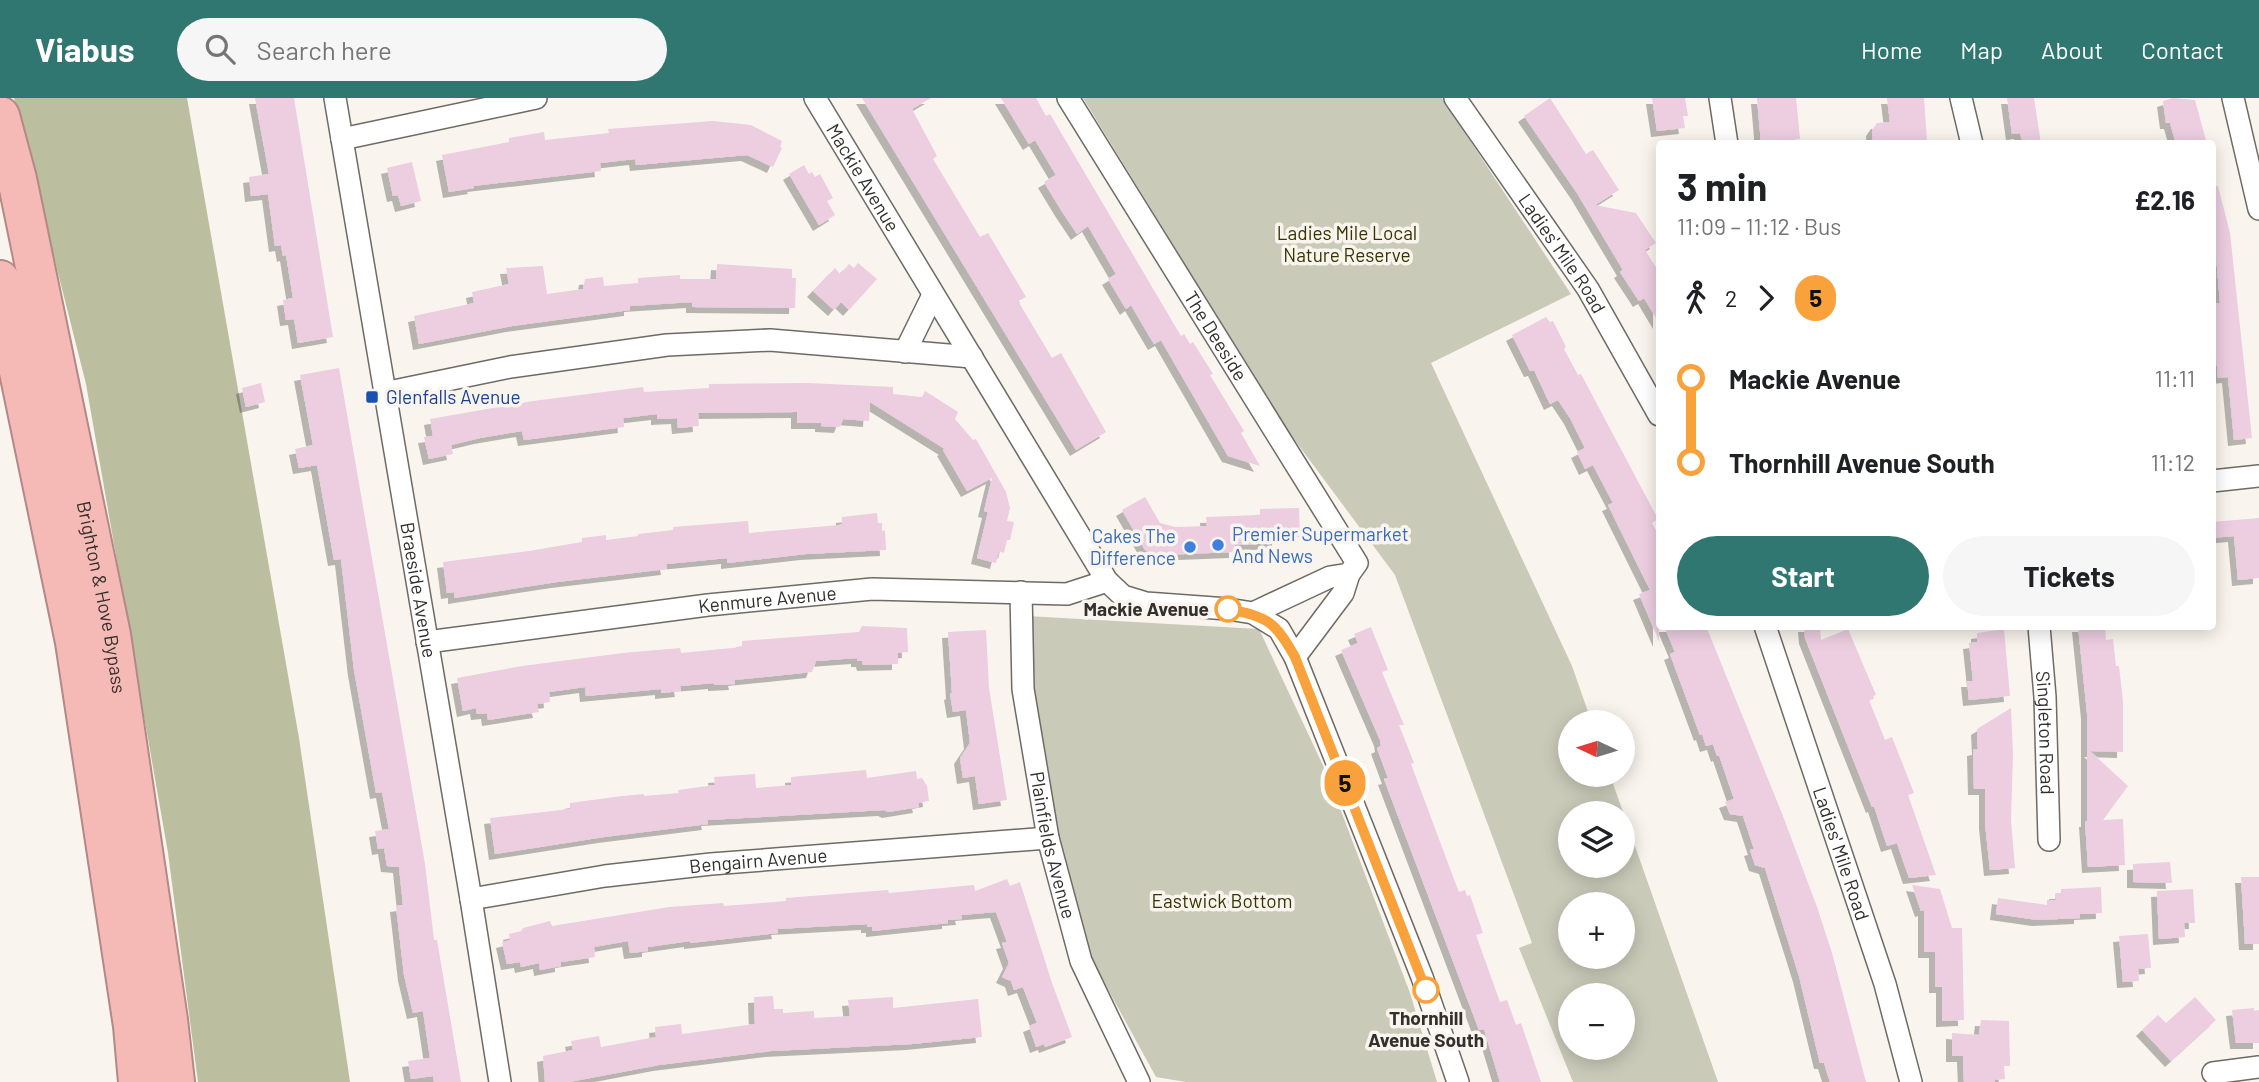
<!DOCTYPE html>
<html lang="en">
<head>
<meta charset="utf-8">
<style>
	:root { --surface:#fff; --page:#f6f6f6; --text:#202124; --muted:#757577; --accent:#2f7770 }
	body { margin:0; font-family:Barlow,sans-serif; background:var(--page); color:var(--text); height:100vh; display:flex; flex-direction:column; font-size:26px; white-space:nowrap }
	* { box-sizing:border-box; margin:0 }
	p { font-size:23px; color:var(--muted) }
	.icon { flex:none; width:38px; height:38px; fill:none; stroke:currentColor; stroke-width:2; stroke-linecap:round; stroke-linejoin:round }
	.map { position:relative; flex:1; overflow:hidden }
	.drawer { position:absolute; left:1656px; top:42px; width:560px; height:490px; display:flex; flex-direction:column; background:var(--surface); border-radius:7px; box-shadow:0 4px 18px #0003 }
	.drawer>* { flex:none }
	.badge { padding:0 14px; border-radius:23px; font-size:24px; line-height:46px }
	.needle { width:46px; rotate:274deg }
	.controls { position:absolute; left:1558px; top:612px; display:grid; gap:14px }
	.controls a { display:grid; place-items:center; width:77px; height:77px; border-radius:50%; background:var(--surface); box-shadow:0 4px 18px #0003; font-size:35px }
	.map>.badge { position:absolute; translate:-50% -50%; box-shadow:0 0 0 4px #fff }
	.legs { display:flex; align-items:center; gap:10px; height:77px; padding:0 21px; font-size:23px }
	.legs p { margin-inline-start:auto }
	.overview { display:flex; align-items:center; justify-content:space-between; height:119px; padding:0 21px }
	h1 { font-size:38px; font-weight:700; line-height:52px }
	.cta { display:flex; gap:14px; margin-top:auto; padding:14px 21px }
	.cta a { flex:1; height:80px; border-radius:42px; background:var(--accent); color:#fff; font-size:28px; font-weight:700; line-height:80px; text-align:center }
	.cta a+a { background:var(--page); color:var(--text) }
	ul { padding:0 21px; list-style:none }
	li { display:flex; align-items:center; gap:24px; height:84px; font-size:26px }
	li i { display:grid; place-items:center; width:10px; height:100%; margin:0 9px; background:currentColor }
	li i::after { content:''; width:18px; height:18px; margin:-9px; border:5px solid; border-radius:50%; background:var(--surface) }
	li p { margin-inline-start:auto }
	li:first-child i { background:linear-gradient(#0000 50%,currentColor 0) }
	li:last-child i { background:linear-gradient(currentColor 50%,#0000 0) }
	header { display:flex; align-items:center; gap:42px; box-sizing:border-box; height:98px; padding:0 35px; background:var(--accent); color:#fff }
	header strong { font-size:33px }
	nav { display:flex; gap:38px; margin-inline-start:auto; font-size:24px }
	.search { width:490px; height:63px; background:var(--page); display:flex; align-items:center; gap:18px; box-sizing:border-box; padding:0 24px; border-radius:38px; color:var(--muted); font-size:26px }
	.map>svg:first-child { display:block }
	.green { fill:#c9cab8; fill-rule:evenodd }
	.forest { fill:#bcbea0 }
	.building { fill:#eccee0; filter:url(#shadow) }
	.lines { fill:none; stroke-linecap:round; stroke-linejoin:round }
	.street-casing { stroke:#6e6a64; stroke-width:24 }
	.highway-casing { stroke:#b18986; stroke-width:42 }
	.street { stroke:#fff; stroke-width:21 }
	.highway { stroke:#f6bab6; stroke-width:38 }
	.line-1-casing { stroke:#fff; stroke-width:16 }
	.line-1 { stroke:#f9a23c; stroke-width:10 }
	.transit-dot { fill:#1a4fb4; stroke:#faf4ee; stroke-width:2.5 }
	.shop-dot { fill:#3f7fe0; stroke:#faf4ee; stroke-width:2.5 }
	.stop-1-dot { fill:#fff; stroke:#f9a23c; stroke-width:3.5 }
	.labels { text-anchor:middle; stroke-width:7; stroke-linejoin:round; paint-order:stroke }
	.street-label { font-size:19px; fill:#322f2d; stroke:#faf4ee }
	.park-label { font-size:19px; fill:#343500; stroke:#faf4ee }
	.transit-label { font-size:19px; fill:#164399; stroke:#faf4ee; text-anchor:start }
	.shop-label { font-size:19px; fill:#366cbe; stroke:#faf4ee; text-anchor:start }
	.stop-label { font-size:19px; font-weight:bold; fill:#322f2d; stroke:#faf4ee; text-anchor:end }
</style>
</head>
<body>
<header>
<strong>Viabus</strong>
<div class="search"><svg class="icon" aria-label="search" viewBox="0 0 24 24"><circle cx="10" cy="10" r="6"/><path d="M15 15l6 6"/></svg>Search here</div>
<nav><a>Home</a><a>Map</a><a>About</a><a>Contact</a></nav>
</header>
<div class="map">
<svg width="2259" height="984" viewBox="0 0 2259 984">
	<defs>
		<filter id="shadow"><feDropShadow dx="-6" dy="6" stdDeviation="0" flood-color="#0004"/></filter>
	</defs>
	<rect width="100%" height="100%" fill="#faf4ee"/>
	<g class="green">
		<path d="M1083,0h359l129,196 -140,69 141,303 20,57h-22v52h40l108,307h-145l-54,-134 13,-5 -137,-368 -110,-148zM1570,716h52v52h-52zM1570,807h52v52h-52zM1570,898h52v52h-52z"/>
		<path d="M1027,518l232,13 68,145 83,219 27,89h-251l-30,-5 -68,-124 -35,-142 -18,-101z"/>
	</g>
	<path class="forest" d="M14,0h173l112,640 51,344h-152l-30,-229 -82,-469z"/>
	<g class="building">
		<path d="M255,0h39l39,239 -35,6 -4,-24 -8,1 -3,-20 10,-2 -7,-43 -3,1 -2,-11 -6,1 -7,-52 -17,2 -2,-19 20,-3z"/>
		<path d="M862,0h69l-19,11 25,47 -4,3 47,78 8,-4 38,64 -8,4 34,57 9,-5 45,79 -30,18z"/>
		<path d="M1001,0h35l10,18 4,-2 131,222 3,-2 6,10 3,-2 20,32 -3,1 34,56 -3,2 19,33 -32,-10 -67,-116 -7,4 -23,-39 -5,4 -18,-30 8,-5 -28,-48 -11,8 -16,-24 -17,-28 12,-7 -21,-35 -6,4z"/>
		<path d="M1550,0l36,56 7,-4 26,40 -24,15 41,8 20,30 -11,7 14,22v51l-15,-25 -5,3 -19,-29 3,-2 -46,-77 -53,-77z"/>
		<path d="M1652,0h33l3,18h-5l2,12 -28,3z"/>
		<path d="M1757,0h39l4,41 -39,4z"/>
		<path d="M1887,0h37l3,43 -54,3 -1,-14 5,-7 13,-1z"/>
		<path d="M2007,0h27l7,46h-18l-3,-11 -8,1z"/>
		<path d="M2173,0l22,2 12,44h-31l-6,-21h-4l-3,-22z"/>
		<path d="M713,23l38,4 31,16 -2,6 2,1 -9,19 -26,-12 -111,10 -1,-6 -35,4 1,8 -128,15 1,2 -25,4 -7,-37 67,-13v-4l35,-6 1,8 64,-7 -1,-4z"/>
		<path d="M412,64l9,39 -20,5 -3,-11 -5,1 -6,-28z"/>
		<path d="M804,67l5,9 3,-2 3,5 5,-3 13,24 -6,3 8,14 -16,10 -30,-51z"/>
		<path d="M2218,88l12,47 22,205 -18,2 -6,-63 -10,1 -6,-68v-6l8,-1 -4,-48 -4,1v-69z"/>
		<path d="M858,165l19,16 -28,31 -8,-8 -7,8 -21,-19 22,-23 5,6 9,-10 5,4z"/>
		<path d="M717,166l75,5v9h4l-1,30 -103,-1v-5l-62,4v4l-118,16 -93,18 -5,-28 60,-13 -2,-11 37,-8 -3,-16 37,-2 4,28 36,-5 2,-10 18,-2 1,9 34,-3v-5l42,-3v4h36z"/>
		<path d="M1546,219l4,5 3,-1 13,26 -2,2 14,26 3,-1 77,145 -6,4 7,13v105l-20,-47 11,-4 -42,-85 5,-2 -20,-38 -8,4 -8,-17 8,-4 -15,-30 -12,-18 -8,4 -16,-34 -4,1 -18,-36z"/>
		<path d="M339,270l86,496 9,76h3l24,142h-27l-1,-6 -22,3 -3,-18 22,-3 -7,-47 -10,2 -9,-38 -8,-69 7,-1 -4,-38 -12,-1 -3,-18 -6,1 -3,-18 14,-2 -7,-37 -6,1 -22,-123 -13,-111 -7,1 -17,-95 -18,3 -4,-19 18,-4 -13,-70z"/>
		<path d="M261,285l4,19 -19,5 -4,-19z"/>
		<path d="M808,285l85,4v7l29,3 3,-6 33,21 -3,7 18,21 3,-1 30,53 4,16 -3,13 7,1 -4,18h-3l-3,13 -5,-2 -3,12 -19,-5 11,-46 -4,-1 8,-33 -25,13 -24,-41 2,-1 -75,-47 -1,19 -26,-2 -3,8 -19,-1v-3h-24v-11l-99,1 1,13 -21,2 -1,-10 -20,1v-5l-34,4 1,9 -100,13 -2,-9 -42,7 -29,7 2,9 -24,5 -5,-22 9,-1 -3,-17 103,-18 110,-14 1,5 65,-4v-4z"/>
		<path d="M1145,399l15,26 15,4 32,-1 -1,-9 54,-2v-6l39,-1 1,29 -22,1v5l-43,2v7l-75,3 -15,-5 -23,-40z"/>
		<path d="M877,415l1,10h4v8l3,-1 1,20 -80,4 -79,9v-5l-30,3 -31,3 1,5 -110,13 -103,16v-6l-7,1 -4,-31 86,-11 53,-9v-4l24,-3v5l32,-4v-2l35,-4v-3l75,-6 1,12 90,-8 3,-1v-7z"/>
		<path d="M2259,420v60l-21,2 -4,-44 -22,2v-16z"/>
		<path d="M862,528l45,2 1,24 -10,1v11l-35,1 -1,-4h-5v-3l-41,3 -4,11 -78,8 1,4 -21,1v-2l-34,3 1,5 -20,2v-4l-75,7 -1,-9 -36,5 1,10 -13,2 2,8 -51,8 -1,-7 -10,1 -1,-6 -13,3 -6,-33 65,-12 101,-13 57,-5 1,5 61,-6v-6l117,-9z"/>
		<path d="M1664,528h42l77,190 34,91 15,46 34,129h-36l-6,-19h-4l-21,-87 -34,-108 -10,-3 -5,-15 4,-1 -11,-33 -13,-2 -5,-12 9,-3 -15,-44 -2,1 -4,-12 -7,2 -4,-12 -2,1 -30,-81 5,-2z"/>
		<path d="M1804,528h16l1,14 27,-11 28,66 -3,1 1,3 -5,1 16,40 7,-3 22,56 -6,2 28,80 -27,3 -12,-35 -10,3 -13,-40 -2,1 -67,-169z"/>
		<path d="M2078,528h27l1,14 7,-1 3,27h3l4,36v50l-33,-1 38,35 -25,34 20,-1 2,46 -37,2 -3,-46h2v-108z"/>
		<path d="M1371,529l17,43 -6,2 22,53h-5l15,38 -3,1 44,118 4,10 6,-2 2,6 3,-1 13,38 -7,2 24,67 7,-2 9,25 5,-2 20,59h-41l-16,-53 -5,1 -95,-251 4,-1 -11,-30 4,-2 -1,-6 -39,-90 17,-7 -4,-9z"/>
		<path d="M2004,531l6,67 -41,4 -2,-19h6l-4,-38 8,-1v-9z"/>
		<path d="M986,532l3,58 18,112 -28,4 -4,-28 -12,2 -3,-20 10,-15 -4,-33 -13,2 -3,-18 2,-1 -4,-61z"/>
		<path d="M2011,610l2,46 -2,66 4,48 -25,2 -5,-47v-34h-11l-1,-39 5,-1 -1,-20z"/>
		<path d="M866,672l1,8 49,-7 1,8 5,-1 5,8 2,15 -11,2 1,4 -31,5 -4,-2 -177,10 1,4 -104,13 -109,17 -5,-36 80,-9v-6l52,-7 22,-2v2l35,-3 -1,-3 37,-5 -1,-8 41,-3 1,14 35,-3v-8z"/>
		<path d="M2170,764l2,21 -39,-1v-18z"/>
		<path d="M2241,779h18v67h-14z"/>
		<path d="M1007,781l3,7 10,-4 32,101 20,54 -27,10 -1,-3 -8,3 -7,-21 8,-3 -14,-36 -9,3 -3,-9 -9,-4 7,-14 -7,-20 5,-1 -11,-30 -35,3 1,4 -14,1v3l-76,8v-4h-5v-3l-90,5 1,4 -88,10v-2l-42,6v4l-18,2 -2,-12 -34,6 1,10 -34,5v4l-21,4 -1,-7 -18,4 -1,-5 -13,2 -5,-22 8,-2 -1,-6 12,-3 2,-3 27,-7 2,5 117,-19 54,-4 1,3 62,-5v-3l102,-8 1,3 85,-8 1,6z"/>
		<path d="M1912,787l28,4 12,39h10l2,92 -22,1v-34h-7v-35h-11v-42l-3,1z"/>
		<path d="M2101,789l1,26 -22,1v4l-42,2 -42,-6 2,-16 49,7v-5h9l-1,-7h6v-4z"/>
		<path d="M2193,791l2,34h-11l1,14 -26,2 -2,-48z"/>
		<path d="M2148,836l3,34 -13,1 1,12 -16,1 -4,-46z"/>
		<path d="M773,898l1,13h9v4l31,-2v7l36,-2 -2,-16 45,-3v11l85,-9 4,38 -70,7 -141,7 -112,14 -90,17h-24l-2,-26 30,-6 -2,-9 28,-5 2,11 55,-10 -1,-10 26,-3 1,10 73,-10 -1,-27z"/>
		<path d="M2195,899l21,23 -45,41 -29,-31 16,-15 8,8z"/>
		<path d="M2254,910v3l5,-1v33h-23l-4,-33z"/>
		<path d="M1981,922l28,1 1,45h-6l1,13 -10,1v2h-31l-1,-26h-11v-23l27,2z"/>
	</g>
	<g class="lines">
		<defs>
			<g id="street">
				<path id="s1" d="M335,0l136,801 29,183"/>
				<path id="s2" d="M815,0l292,483 16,15 23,7 82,6 25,4 26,16 16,28 127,320 36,105"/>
				<path id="s3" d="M1068,0l289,465 -8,11 -19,3 -77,36"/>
				<path id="s4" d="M1455,0l133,191 71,126"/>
				<path d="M1720,0l7,46"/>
				<path d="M1961,0l11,46"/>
				<path d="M2233,0l26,111"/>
				<path d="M342,41l194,-41"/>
				<path d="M905,254l28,-57"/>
				<path d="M384,295l126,-26 157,-22 103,-5 202,17"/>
				<path d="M2212,383l47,-5"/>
				<path id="s5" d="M1021,494l2,97 25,149 33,123 58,121"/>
				<path id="s6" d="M1765,528l120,358 26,98"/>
				<path id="s7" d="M2039,528l6,71 4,143"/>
				<path id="s8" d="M427,544l281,-37 164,-16 195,5 40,-13"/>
				<path d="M1295,559l48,-64 6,-19"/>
				<path id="s9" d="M471,801l134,-23 106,-12 337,-26"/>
				<path d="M2213,975l46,-6"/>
			</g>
			<g id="highway">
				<path id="s10" d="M0,18l17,63 94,456 57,385 7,62"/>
				<path d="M0,182l75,362 58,384 5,56"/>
			</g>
		</defs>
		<use href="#street" class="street-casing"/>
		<use href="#highway" class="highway-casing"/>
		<use href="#street" class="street"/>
		<use href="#highway" class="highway"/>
	</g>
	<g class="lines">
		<defs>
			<path id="line-1" d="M1228,511c40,7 48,14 67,48l131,333"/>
		</defs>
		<use href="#line-1" class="line-1-casing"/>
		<use href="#line-1" class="line-1"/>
	</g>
	<rect class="transit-dot" x="365" y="292" width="14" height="14" rx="3.5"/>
	<g class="shop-dot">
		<circle cx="1218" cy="447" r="7"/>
		<circle cx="1190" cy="449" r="7"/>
	</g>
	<g class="stop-1-dot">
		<circle cx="1228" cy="511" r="12"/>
		<circle cx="1426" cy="892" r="12"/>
	</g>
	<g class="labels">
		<g class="street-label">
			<text dy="7" stroke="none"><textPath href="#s2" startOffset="93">Mackie Avenue</textPath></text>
			<text dy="7" stroke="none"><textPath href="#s4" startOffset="189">Ladies' Mile Road</textPath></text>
			<text dy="7" stroke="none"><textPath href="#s3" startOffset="280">The Deeside</textPath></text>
			<text dy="7" stroke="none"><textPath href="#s1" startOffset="499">Braeside Avenue</textPath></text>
			<text dy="7" stroke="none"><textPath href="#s10" startOffset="492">Brighton &amp; Hove Bypass</textPath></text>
			<text dy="7" stroke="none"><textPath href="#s8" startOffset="343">Kenmure Avenue</textPath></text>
			<text dy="7" stroke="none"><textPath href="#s7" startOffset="107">Singleton Road</textPath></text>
			<text dy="7" stroke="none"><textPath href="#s5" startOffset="256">Plainfields Avenue</textPath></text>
			<text dy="7" stroke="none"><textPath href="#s6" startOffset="240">Ladies' Mile Road</textPath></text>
			<text dy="7" stroke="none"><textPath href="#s9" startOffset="290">Bengairn Avenue</textPath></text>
		</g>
		<g class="park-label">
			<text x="1347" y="142">Ladies Mile Local<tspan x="1347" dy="22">Nature Reserve</tspan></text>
			<text x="1222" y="810">Eastwick Bottom</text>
		</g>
		<g class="transit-label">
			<text x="386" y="306">Glenfalls Avenue</text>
		</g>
		<g class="shop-label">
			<text x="1232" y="443">Premier Supermarket<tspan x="1232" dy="22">And News</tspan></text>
			<text x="1176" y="445" text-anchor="end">Cakes The<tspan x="1176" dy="22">Difference</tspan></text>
		</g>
		<g class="stop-label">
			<text x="1209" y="518">Mackie Avenue</text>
			<text x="1426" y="927" text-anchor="middle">Thornhill<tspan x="1426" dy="22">Avenue South</tspan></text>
		</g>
	</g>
</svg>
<div class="controls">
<a><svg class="needle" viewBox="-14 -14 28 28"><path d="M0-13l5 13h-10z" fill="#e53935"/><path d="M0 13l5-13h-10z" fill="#757577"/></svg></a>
<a><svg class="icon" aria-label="layers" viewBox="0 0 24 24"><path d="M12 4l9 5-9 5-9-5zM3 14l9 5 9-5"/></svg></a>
<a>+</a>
<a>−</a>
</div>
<b class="badge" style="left:1345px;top:685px;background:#f9a23c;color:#111">5</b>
<section class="drawer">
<div class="overview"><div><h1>3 min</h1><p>11:09 – 11:12 · Bus</p></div><b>£2.16</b></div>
<div class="legs"><svg class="icon" aria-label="walk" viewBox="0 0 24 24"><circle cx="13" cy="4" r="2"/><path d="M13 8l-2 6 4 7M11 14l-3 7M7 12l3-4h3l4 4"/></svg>2<svg class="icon" aria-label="forward" viewBox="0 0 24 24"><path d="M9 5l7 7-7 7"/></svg><b class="badge" style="background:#f9a23c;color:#111">5</b></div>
<ul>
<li><i style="color:#f9a23c"></i><b>Mackie Avenue</b><p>11:11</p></li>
<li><i style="color:#f9a23c"></i><b>Thornhill Avenue South</b><p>11:12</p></li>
</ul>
<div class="cta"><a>Start</a><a>Tickets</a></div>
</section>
</div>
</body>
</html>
